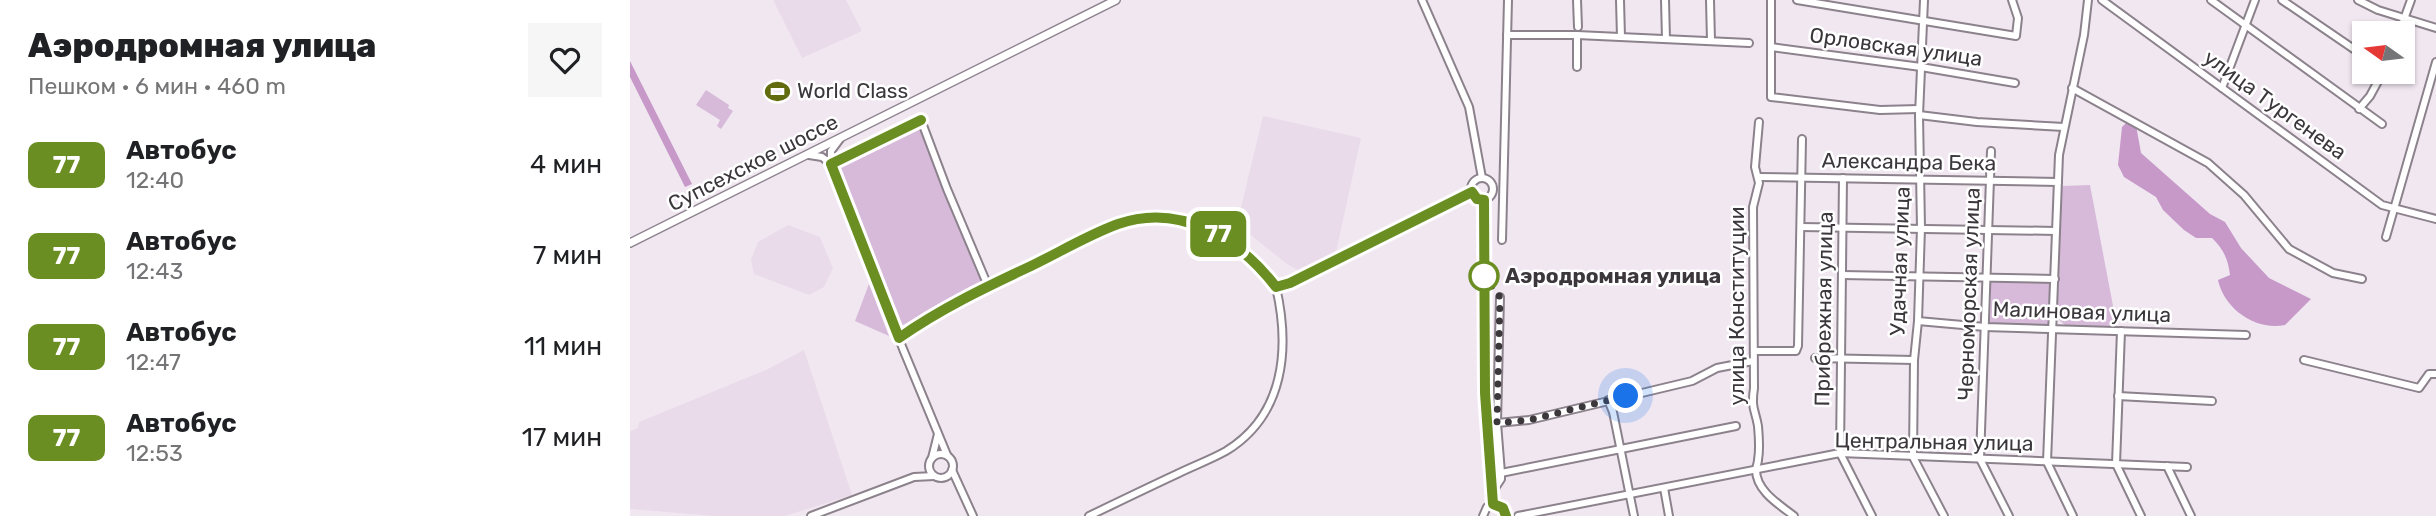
<!DOCTYPE html>
<html lang="ru">
<head>
<meta charset="utf-8">
<style>
	:root { --surface:#fff; --page:#f6f6f6; --text:#202124; --muted:#757577 }
	body { margin:0; font-family:Rubik,sans-serif; background:var(--page); color:var(--text); height:100vh; display:flex; flex-direction:column; font-size:26px; white-space:nowrap }
	* { box-sizing:border-box; margin:0 }
	p { font-size:23px; color:var(--muted) }
	.icon { flex:none; width:38px; height:38px; fill:none; stroke:currentColor; stroke-width:2; stroke-linecap:round; stroke-linejoin:round }
	.map { position:relative; flex:1; overflow:hidden }
	.drawer { display:flex; flex-direction:column; background:var(--surface); width:630px }
	.drawer>* { flex:none }
	.badge { padding:0 14px; border-radius:10px; font-size:24px; line-height:46px }
	.needle { width:46px; rotate:284deg }
	.buttons { position:absolute; left:1722px; top:21px; display:grid; gap:14px }
	.buttons a { display:grid; place-items:center; width:63px; height:63px; border-radius:0px; background:var(--surface); box-shadow:0 2px 5px #0004; font-size:35px }
	.you { position:absolute; width:35px; height:35px; margin:-18px; border:5px solid #fff; border-radius:50%; background:#1a73e8; box-shadow:0 0 0 10px #1a73e833 }
	.map>.badge { position:absolute; translate:-50% -50%; box-shadow:0 0 0 4px #fff }
	.round { display:grid; place-items:center; flex:none; width:74px; height:74px; border-radius:0px; background:var(--page) }
	.summary { display:flex; align-items:center; justify-content:space-between; height:119px; padding:0 28px }
	h1 { font-size:33px; font-weight:800; line-height:52px }
	ul { padding:0; list-style:none }
	li { display:flex; align-items:center; gap:21px; height:91px; padding:0 28px }
	li div { flex:1 }
	li b { display:block; font-size:26px }
	li em { font-style:normal }
	li .badge { min-width:77px; font-weight:700; text-align:center }
	main { display:flex; flex:1; min-height:0 }
	.map>svg:first-child { display:block }
	.built { fill:#eadbeb }
	.green { fill:#d7b9d9 }
	.forest { fill:#c699c8 }
	.lines { fill:none; stroke-linecap:round; stroke-linejoin:round }
	.minor-casing { stroke:#8b828c; stroke-width:10 }
	.major-casing { stroke:#8b828c; stroke-width:10 }
	.minor { stroke:#fff; stroke-width:6 }
	.major { stroke:#fff; stroke-width:7 }
	.line-casing { stroke:#fff; stroke-width:16 }
	.line { stroke:#6b8e23; stroke-width:10 }
	.walk { stroke:#3b373b; stroke-width:7; stroke-dasharray:0 12.6 }
	.stop-dot { fill:#fff; stroke:#6b8e23; stroke-width:3.5 }
	.labels { text-anchor:middle; stroke-width:5; stroke-linejoin:round; paint-order:stroke }
	.street-label { font-size:21px; fill:#3b373b; stroke:#fff }
	.poi-label { font-size:21px; fill:#3b373b; stroke:#fff; text-anchor:start }
	.stop-label { font-size:21px; font-weight:bold; fill:#3b373b; stroke:#fff; text-anchor:start }
</style>
</head>
<body>
<main>
<section class="drawer">
<div class="summary"><div><h1>Аэродромная улица</h1><p>Пешком · 6 мин · 460 m</p></div><a class="round"><svg class="icon" aria-label="heart" viewBox="0 0 24 24"><path d="M12 20l-8-8c-3-5 5-10 8-4 3-6 11-1 8 4z"/></svg></a></div>
<ul>
<li><span class="badge" style="background:#6b8e23;color:#fff">77</span><div><b>Автобус</b><p>12:40</p></div><em>4 мин</em></li>
<li><span class="badge" style="background:#6b8e23;color:#fff">77</span><div><b>Автобус</b><p>12:43</p></div><em>7 мин</em></li>
<li><span class="badge" style="background:#6b8e23;color:#fff">77</span><div><b>Автобус</b><p>12:47</p></div><em>11 мин</em></li>
<li><span class="badge" style="background:#6b8e23;color:#fff">77</span><div><b>Автобус</b><p>12:53</p></div><em>17 мин</em></li>
</ul>
</section>
<div class="map">
<svg width="1806" height="516" viewBox="0 0 1806 516">
	<rect width="100%" height="100%" fill="#f1e7f1"/>
	<g class="built">
		<path d="M143,0h73l16,31 -60,27z"/>
		<path d="M633,116l98,22 -25,114 -38,18 -11,-6 -50,-40z"/>
		<path d="M158,225l32,12 13,31 -9,19 -15,8 -55,-21 -3,-14 7,-18z"/>
		<path d="M174,350l48,145 -67,21h-71l-84,-7v-78l8,-3 1,-6 127,-52z"/>
	</g>
	<g class="green">
		<path d="M76,90l23,15 -1,3 5,3 -12,18 -4,-3 3,-6 -24,-15z"/>
		<path d="M289,122l58,151 7,8 -1,4 -80,40 -5,-1 -17,-42 2,-2 -28,-72 -4,-2 -16,-40z"/>
		<path d="M1460,185l27,142 -51,-1 -10,-9 6,-131z"/>
		<path d="M1361,280h62v45l-63,-2z"/>
		<path d="M239,284l20,52 -34,-15z"/>
	</g>
	<g class="forest">
		<path d="M0,61l62,123 -7,3 -55,-110z"/>
		<path d="M1497,122l9,3 5,28 69,61 15,8 16,26 28,30 42,21 -26,26c-29,6 -61,-16 -67,-45l12,-5c-2,-16 -6,-25 -18,-37h-16l-12,-8 -21,-20 -7,-13 -32,-20 -6,-12 4,-38z"/>
	</g>
	<g class="lines">
		<defs>
			<g id="minor">
				<path d="M792,0l47,107 13,71"/>
				<path d="M947,0l1,27"/>
				<path d="M990,0l1,37"/>
				<path d="M1035,0l1,39"/>
				<path d="M1080,0l1,41"/>
				<path d="M1141,0v97l109,13 39,-1"/>
				<path d="M1167,0l219,36 2,-18 -6,-18"/>
				<path d="M1294,0l-5,115 2,113 -3,93 -4,39 -1,97 31,59"/>
				<path d="M1472,0l280,205 54,14"/>
				<path d="M1581,0l171,124"/>
				<path d="M1652,0l82,56"/>
				<path d="M1728,0l20,10 58,18"/>
				<path d="M1769,33l12,-33"/>
				<path d="M877,35h70l172,8"/>
				<path d="M947,35v32"/>
				<path d="M1141,47l150,20 94,16"/>
				<path d="M1442,88l136,75 36,32 45,54 44,24 29,6"/>
				<path d="M1592,88l33,-88"/>
				<path d="M1729,109l11,-13 13,-24"/>
				<path d="M1289,115l58,7 87,5"/>
				<path d="M1129,122l-4,45 4,16 -6,24 1,181c-3,21 1,21 4,38 1,11 2,23 0,34 0,3 -2,7 -2,10 0,21 24,35 38,46"/>
				<path d="M210,139l-9,12v13l72,185 44,106"/>
				<path d="M1361,151l-11,308 29,57"/>
				<path d="M179,155l13,2 9,7"/>
				<path d="M201,164l90,-44 26,69 41,97"/>
				<path d="M1129,177l299,5"/>
				<path d="M1213,178l-3,275 32,63"/>
				<circle cx="852" cy="189" r="11"/>
				<path d="M854,200l1,192 9,112"/>
				<path d="M1171,227l255,4"/>
				<path d="M1756,237l50,-175"/>
				<path d="M872,240l6,-240"/>
				<path d="M1212,275l213,4"/>
				<path d="M1288,321l67,6 261,8"/>
				<path d="M1491,331l-5,133 25,52"/>
				<path d="M269,338c41,-29 87,-51 132,-72 29,-14 57,-32 87,-42 63,-21 122,15 158,63l14,-4 182,-91"/>
				<path d="M1124,351h42l2,-5 4,-207"/>
				<path d="M1185,358l99,2"/>
				<path d="M1674,360l115,28 10,-14h7"/>
				<path d="M1488,396l94,5"/>
				<path d="M978,400l5,12 21,104"/>
				<path d="M867,423l32,-3 163,-39 25,-13 36,-7"/>
				<circle cx="311" cy="466" r="12"/>
				<path d="M302,458l6,-24"/>
				<path d="M1537,466l24,50"/>
				<path d="M322,470l21,46"/>
				<path d="M871,473l235,-47"/>
				<path d="M1034,488l5,28"/>
				<path d="M863,491l8,-12v-6l-4,-50 3,-126"/>
				<path d="M181,516l103,-39 20,-1"/>
				<path d="M459,516c29,-14 58,-28 88,-42 16,-8 33,-14 49,-23 59,-36 64,-103 50,-164"/>
				<path d="M853,516l4,-9 7,-3 9,4 3,8"/>
				<path d="M888,516l322,-63 347,14"/>
				<path d="M1443,516l-26,-54 12,-307 25,-120 4,-35"/>
			</g>
			<path id="major" d="M0,243l486,-243"/>
		</defs>
		<use href="#minor" class="minor-casing"/>
		<use href="#major" class="major-casing"/>
		<use href="#minor" class="minor"/>
		<use href="#major" class="major"/>
	</g>
	<g class="lines">
		<defs>
			<path id="line" d="M291,120l-90,44 68,174c41,-29 87,-51 132,-72 29,-14 57,-31 87,-42 63,-22 121,15 158,63l14,-4 182,-91 5,7 7,1 1,193 8,111 10,4 3,8"/>
		</defs>
		<use href="#line" class="line-casing"/>
		<use href="#line" class="line"/>
		<path class="walk" d="M854,276l16,21 -3,126 32,-3 97,-24"/>
	</g>
	<defs>
		<symbol id="stadium-bare" viewBox="-9 -9 18 18"><path d="M0-5a6.5 5 0 1 0 0 10a6.5 5 0 1 0 0-10ZM-3.5-1.8h7v3.6h-7Z" fill="#636b0f" stroke="#fff" stroke-width="2.5" paint-order="stroke"/></symbol>
	</defs>
	<g fill-rule="evenodd">
		<use href="#stadium-bare" x="130" y="74" width="35" height="35"/>
	</g>
	<circle class="stop-dot" cx="854" cy="276" r="14"/>
	<g class="labels">
		<g class="street-label">
			<text transform="translate(1266 47) rotate(8)" y="7">Орловская улица</text>
			<text transform="translate(1645 105) rotate(36)" y="7">улица Тургенева</text>
			<text transform="translate(1279 162) rotate(1)" y="7">Александра Бека</text>
			<text transform="translate(123 163) rotate(-27)" y="7">Супсехское шоссе</text>
			<text transform="translate(1270 261) rotate(-88)" y="7">Удачная улица</text>
			<text transform="translate(1339 294) rotate(-88)" y="7">Черноморская улица</text>
			<text transform="translate(1107 306) rotate(-90)" y="7">улица Конституции</text>
			<text transform="translate(1194 309) rotate(-89)" y="7">Прибрежная улица</text>
			<text transform="translate(1452 312) rotate(2)" y="7">Малиновая улица</text>
			<text transform="translate(1304 442) rotate(1)" y="7">Центральная улица</text>
		</g>
		<g class="poi-label">
			<text x="167" y="98">World Class</text>
		</g>
		<g class="stop-label">
			<text x="875" y="283">Аэродромная улица</text>
		</g>
	</g>
</svg>
<div class="buttons">
<a><svg class="needle" viewBox="-14 -14 28 28"><path d="M0-13l5 13h-10z" fill="#e53935"/><path d="M0 13l5-13h-10z" fill="#757577"/></svg></a>
</div>
<div class="you" style="left:996px;top:396px"></div>
<b class="badge" style="left:588px;top:234px;background:#6b8e23;color:#fff">77</b>
</div>
</main>
</body>
</html>
